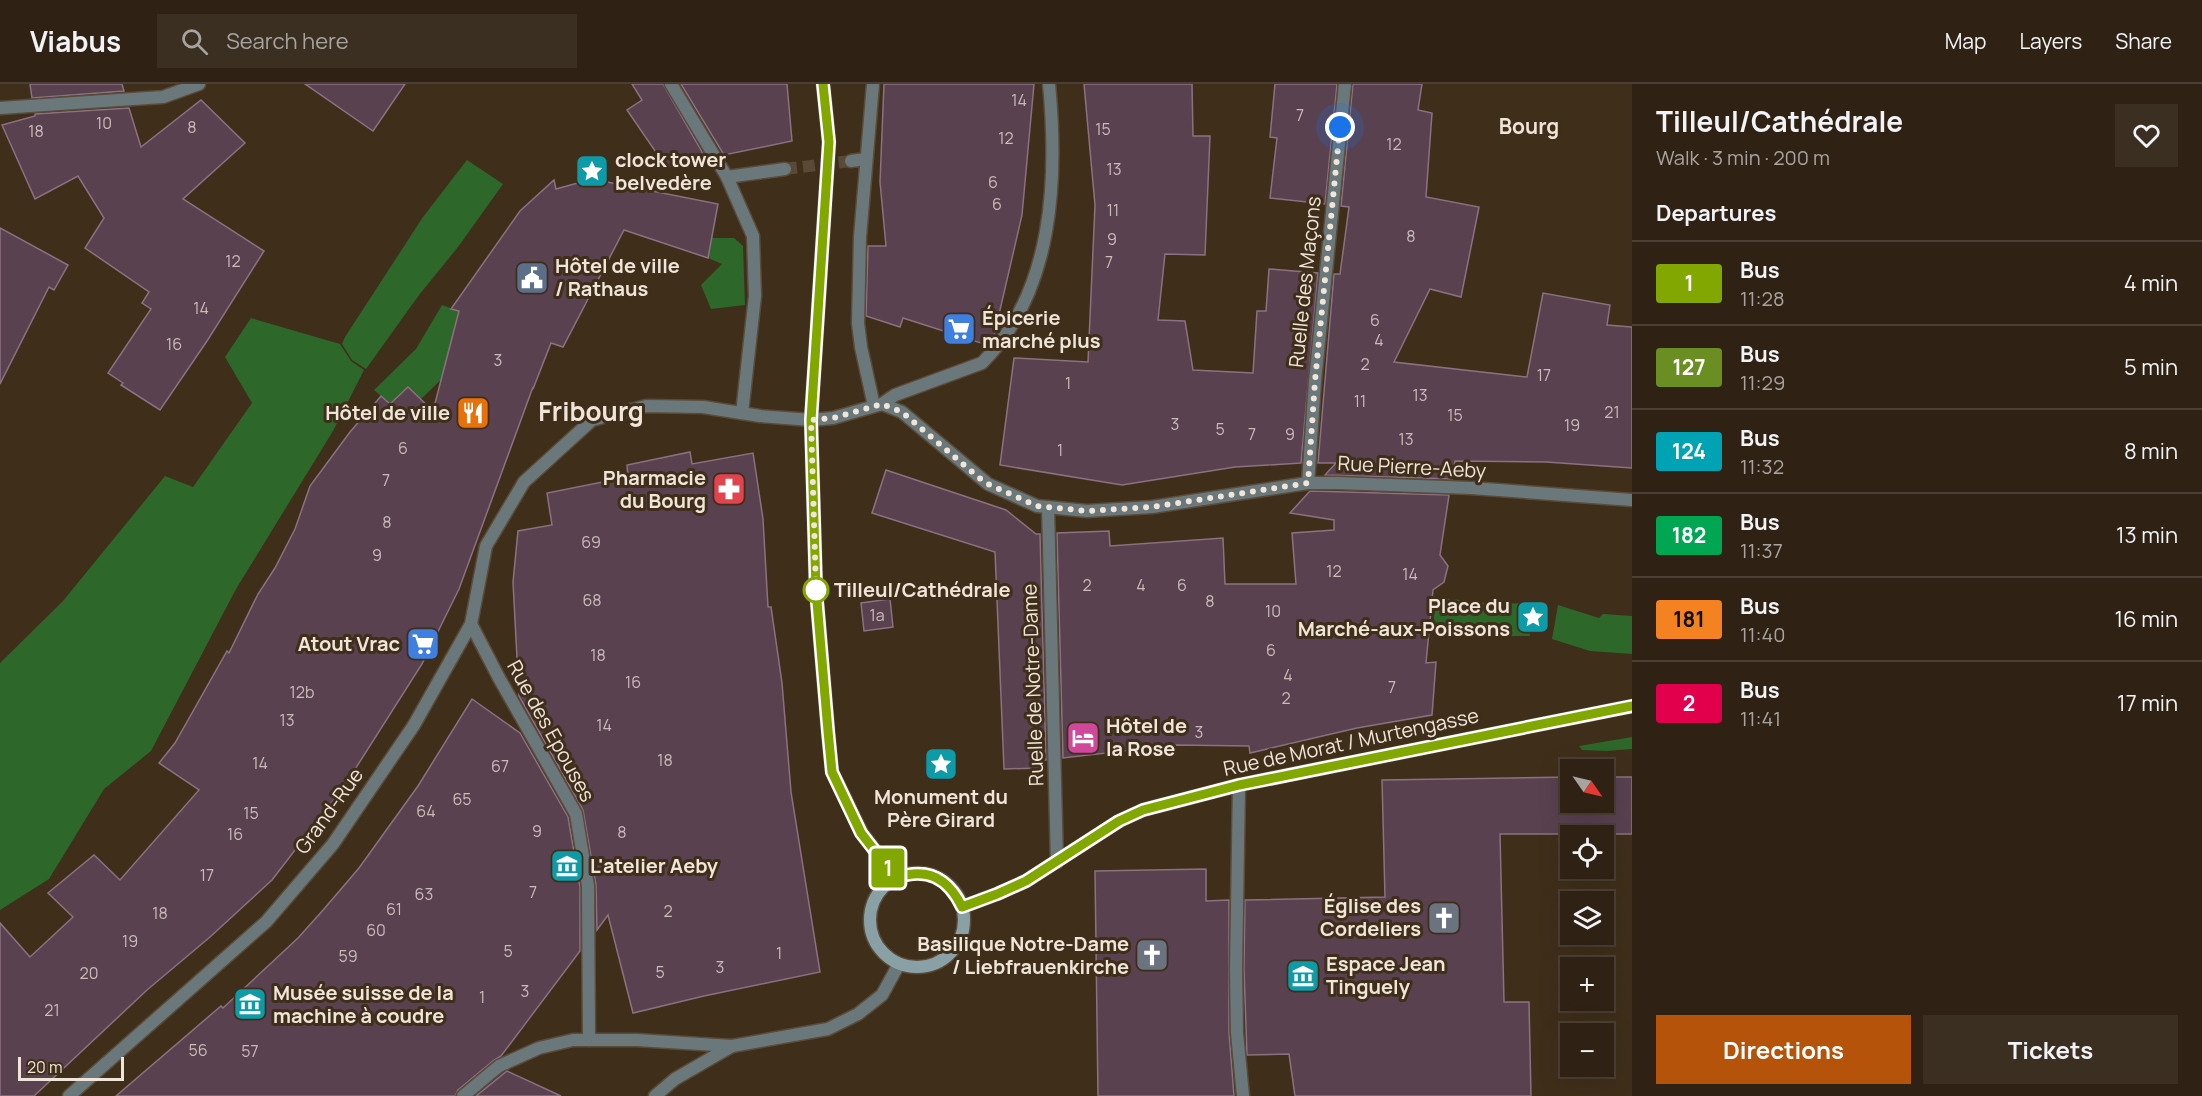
<!DOCTYPE html>
<html lang="en">
<head>
<meta charset="utf-8">
<style>
	:root { --surface:#2f2214; --page:#3b2f22; --text:#f1f3f6; --muted:#a7a4a0; --line:#4a3f34; --accent:#b45309 }
	body { margin:0; font-family:Manrope,sans-serif; background:var(--page); color:var(--text); height:100vh; display:flex; flex-direction:column; font-size:22px; white-space:nowrap }
	* { box-sizing:border-box; margin:0 }
	p { font-size:20px; color:var(--muted) }
	.icon { flex:none; width:33px; height:33px; fill:none; stroke:currentColor; stroke-width:2; stroke-linecap:round; stroke-linejoin:round }
	.map { position:relative; flex:1; overflow:hidden }
	.drawer { display:flex; flex-direction:column; background:var(--surface); width:570px }
	.drawer>* { flex:none }
	.badge { padding:0 12px; border-radius:4px; font-size:21px; line-height:39px }
	.needle { width:39px; rotate:124deg }
	.buttons { position:absolute; left:1560px; top:675px; display:grid; gap:12px }
	.buttons a { display:grid; place-items:center; width:54px; height:54px; border-radius:0px; background:var(--surface); box-shadow:0 6px 24px #0002,0 0 0 2px var(--line); font-size:30px }
	.scale { position:absolute; left:18px; bottom:15px; width:106px; box-sizing:border-box; padding-left:6px; border:3px solid #f0e5d9; border-top:0; font-size:16px; line-height:21px; white-space:nowrap; color:#f0e5d9; -webkit-text-stroke:4px #3f2e1a; paint-order:stroke }
	.you { position:absolute; width:30px; height:30px; margin:-15px; border:4px solid #fff; border-radius:50%; background:#1a73e8; box-shadow:0 0 0 9px #1a73e833 }
	.map>.badge { position:absolute; translate:-50% -50%; box-shadow:0 0 0 3px #fff }
	h2 { padding:0 24px; font-size:22px; line-height:54px }
	.round { display:grid; place-items:center; flex:none; width:63px; height:63px; border-radius:0px; background:var(--page) }
	.head { display:flex; align-items:center; justify-content:space-between; height:102px; padding:0 24px }
	h1 { font-size:28px; font-weight:700; line-height:45px }
	.primary-button { display:flex; gap:12px; margin-top:auto; padding:12px 24px }
	.primary-button a { flex:1; height:69px; border-radius:0px; background:var(--accent); color:#fff; font-size:24px; font-weight:700; line-height:69px; text-align:center }
	.primary-button a+a { background:var(--page); color:var(--text) }
	ul { padding:0; list-style:none }
	li { display:flex; align-items:center; gap:18px; height:84px; padding:0 24px; border-top:2px solid var(--line) }
	li div { flex:1 }
	li b { display:block; font-size:22px }
	li em { font-style:normal }
	li .badge { min-width:66px; font-weight:700; text-align:center }
	header { display:flex; align-items:center; gap:36px; box-sizing:border-box; height:84px; padding:0 30px; background:var(--surface); border-bottom:2px solid var(--line) }
	header strong { font-size:28px }
	nav { display:flex; gap:33px; margin-inline-start:auto; font-size:21px }
	.search { width:420px; height:54px; background:var(--page); display:flex; align-items:center; gap:15px; box-sizing:border-box; padding:0 21px; border-radius:0px; color:var(--muted); font-size:22px }
	main { display:flex; flex:1; min-height:0 }
	.map>svg:first-child { display:block }
	.green { fill:#2d672a }
	.building { fill:#594150; stroke:#8c7181; stroke-width:1.5 }
	.lines { fill:none; stroke-linecap:round; stroke-linejoin:round }
	.street-tunnel { stroke:#5a4937; stroke-width:12; stroke-dasharray:12 6; stroke-linecap:butt }
	.lane-casing { stroke:#5b4b39; stroke-width:15 }
	.street-casing { stroke:#5b4b39; stroke-width:15 }
	.secondary-casing { stroke:#5b4b39; stroke-width:15 }
	.lane { stroke:#6a787c; stroke-width:12 }
	.street { stroke:#6a787c; stroke-width:12 }
	.secondary { stroke:#89a0a6; stroke-width:12 }
	.line-casing { stroke:#fff; stroke-width:14 }
	.line { stroke:#81a700; stroke-width:9 }
	.walk { stroke:#f0e5d9; stroke-width:6; stroke-dasharray:0 10.8 }
	.stop-dot { fill:#fff; stroke:#81a700; stroke-width:3 }
	.labels { text-anchor:middle; stroke-width:6; stroke-linejoin:round; paint-order:stroke }
	.number-label { font-size:16px; fill:#cabcb7 }
	.poi-label { font-size:20px; font-weight:bold; fill:#f0e5d9; stroke:#3f2e1a; text-anchor:start }
	.street-label { font-size:20px; fill:#f0e5d9; stroke:#3f2e1a }
	.stop-label { font-size:20px; font-weight:bold; fill:#f0e5d9; stroke:#3f2e1a; text-anchor:start }
	.neighbourhood-label { font-size:21px; font-weight:bold; fill:#f0e5d9; stroke:#3f2e1a }
	.district-label { font-size:26px; font-weight:bold; fill:#f0e5d9; stroke:#3f2e1a }
</style>
</head>
<body>
<header>
<strong>Viabus</strong>
<div class="search"><svg class="icon" aria-label="search" viewBox="0 0 24 24"><circle cx="10" cy="10" r="6"/><path d="M15 15l6 6"/></svg>Search here</div>
<nav><a>Map</a><a>Layers</a><a>Share</a></nav>
</header>
<main>
<div class="map">
<svg width="1632" height="1012" viewBox="0 0 1632 1012">
	<rect width="100%" height="100%" fill="#3f2e1a"/>
	<g class="green">
		<path d="M467,76l36,24 -45,63 -39,48 -53,74 -14,-9 -10,-16 3,-7 78,-120z"/>
		<path d="M712,154h22l9,8 2,59 -34,4 -10,-24 21,-21 -14,-6z"/>
		<path d="M442,221l17,6 -12,63 -26,25 -13,-12 -18,17 -16,-14 42,-41z"/>
		<path d="M251,234l89,26 11,17 13,9 -31,61 -97,158 -85,162 -47,38 -55,90 -49,31v-247l63,-62 102,-125 28,11 59,-84 -27,-46z"/>
		<path d="M1434,513l61,7 34,-1 1,33h-96z"/>
		<path d="M1558,521l41,13 4,-4 29,2v38l-42,-3 -38,-12z"/>
		<path d="M1632,653v12l-26,2 -24,-1 -3,-4z"/>
	</g>
	<g class="building">
		<path d="M30,0h92l2,7 -92,7z"/>
		<path d="M305,0h100l-32,47z"/>
		<path d="M632,0h31l43,75 -40,8 -39,-57 15,-10z"/>
		<path d="M681,0h106l5,57 -68,14z"/>
		<path d="M884,0h150l-12,131 -28,121 -7,9 -84,-27 -3,9 -34,-11 2,-70h18l-6,-64z"/>
		<path d="M1084,0h108l1,52h17l-5,119 -40,-1 -7,66 27,1 8,49 60,3 4,-62h9l3,-42 49,4 -17,190 -66,4 -113,18 -122,-20 14,-107 74,4 7,-157z"/>
		<path d="M1275,0h62l-12,120 -55,-6 7,-60 -7,-1z"/>
		<path d="M1353,0h69l-4,26 14,3 -6,84 53,10 -18,90 -31,-8 -36,73 133,15 16,-84 67,12 -3,20 25,2v141l-86,-6 -91,-1 -3,18 -127,-4 11,-12h-18l16,-189h6l9,-67 -8,-1z"/>
		<path d="M201,16l44,43 -62,56 81,52 -57,90 -47,69 -39,-25 2,-2 -15,-10 43,-64 -9,-6 7,-11 -64,-44 19,-30 -26,-42 -43,23 -33,-74 33,-9v-2l94,-6 12,39z"/>
		<path d="M592,95l126,25 -10,54 -84,-28 -61,117 -12,-4 -18,46v-2l-74,202 -37,75 -77,121 -73,95 -62,57 -63,53 -113,106h-34v-173l30,34 43,-40 -25,-24 46,-38 26,25 79,-90 -40,-27 16,-20 52,-92 2,2 29,-59 17,-26 20,-39 15,-43 40,-54 31,-36 9,8 18,-17 25,24 26,-100 -8,-2 69,-98 34,-31 2,9z"/>
		<path d="M0,144l68,37 -14,25 -5,-3 -49,97z"/>
		<path d="M690,368l2,12 61,-11 10,66 5,88h3l11,76 9,109 29,180 -116,24 -71,17 -25,-98 -11,15 -1,-45 -13,-75 -64,-114 -6,-114 5,-51 34,-6 -5,-32 81,-16 -1,-12z"/>
		<path d="M886,386l120,40 30,24h4l6,226 -8,2v6l-34,1 -9,-217 -123,-39z"/>
		<path d="M1310,407l139,4 -9,60 8,11 -4,16 -11,8 -7,73 10,-1 -4,53 -75,13 -107,25 -1,-7 -73,-1 -113,13 -6,-225 52,-2 1,15 113,-8 2,46h71l-4,-51 42,-3v-10l-44,-7z"/>
		<path d="M890,515l3,28 -29,4 -3,-28z"/>
		<path d="M472,615l48,34 48,84 12,70v64l-79,105 -7,4 -36,30 -3,6h-339l105,-90 2,2 75,-70 26,-29 35,-41 59,-82z"/>
		<path d="M1570,693v25h34v-25h28v57h-132l4,168h25l2,94h-236l-6,-42 -42,1 -3,-86 1,-69 140,-3 -3,-117z"/>
		<path d="M1206,785v32l23,-1v133l5,63h-136l-3,-225z"/>
		<path d="M507,987l54,25h-85z"/>
	</g>
	<g class="lines">
		<path class="street-tunnel" d="M785,85l66,-8"/>
		<defs>
			<g id="lane">
				<path d="M1308,399l7,-102 30,-297"/>
				<path d="M1048,423l9,355"/>
				<path d="M1239,701l-3,184 1,64 6,63"/>
			</g>
			<g id="street">
				<path d="M671,0l56,93 26,59 2,60 -13,117"/>
				<path d="M873,0l-13,153 -2,86 3,24 13,59"/>
				<path d="M0,24l163,-11 36,-13"/>
				<path d="M851,77l15,-2"/>
				<path d="M727,93l58,-8"/>
				<path d="M882,320l20,8 86,72 49,22 50,5 65,-4 156,-24h29l134,5 161,12"/>
				<path d="M471,540l28,54 77,136 12,72 1,154"/>
				<path d="M69,1012l197,-174 67,-78 81,-119 57,-101 15,-78 38,-64 68,-62 54,-14 57,1 57,9 51,4 22,-2 49,-14 13,-9 87,-32c72,-71 76,-185 67,-279"/>
				<path d="M463,1012l36,-30 40,-18 34,-8h64l95,6 96,-17 30,-15 24,-19 17,-31"/>
				<path d="M655,1012l20,-17 57,-33"/>
			</g>
			<g id="secondary">
				<path d="M823,0l6,58 -18,278 5,170 12,141 4,41 30,61 34,45"/>
				<circle cx="917" cy="836" r="47"/>
				<path d="M962,823l35,-13 29,-13 93,-60 24,-11 96,-25 393,-79"/>
			</g>
		</defs>
		<use href="#lane" class="lane-casing"/>
		<use href="#street" class="street-casing"/>
		<use href="#secondary" class="secondary-casing"/>
		<use href="#lane" class="lane"/>
		<use href="#street" class="street"/>
		<use href="#secondary" class="secondary"/>
	</g>
	<g class="lines">
		<defs>
			<path id="line" d="M823,0l6,58 -18,278 5,170 12,141 4,41 29,61 35,45c31,-11 52,0 66,29l35,-13 29,-13 93,-60 24,-11 96,-25 393,-79"/>
		</defs>
		<use href="#line" class="line-casing"/>
		<use href="#line" class="line"/>
		<path class="walk" d="M816,506l-5,-170 22,-2 49,-14 20,8 76,65 10,7 49,22 50,5 65,-4 156,-24 7,-102 25,-254"/>
	</g>
	<defs>
		<symbol id="sight-square" viewBox="-11 -11 22 22"><rect x="-9" y="-9" width="18" height="18" rx="4" fill="#0f9aa8" stroke="#3f2e1a"/><path d="M0-6L1.8-2.2L6-1.7L2.9 1.2L3.7 5.4L0 3.3L-3.7 5.4L-2.9 1.2L-6-1.7L-1.8-2.2Z" fill="#fff"/></symbol>
		<symbol id="civic-square" viewBox="-11 -11 22 22"><rect x="-9" y="-9" width="18" height="18" rx="4" fill="#5c6f8a" stroke="#3f2e1a"/><path d="M-.6-6.5H3V-4.5H.6V-3L4-1V1h2V6H-6V1h2V-1L-.6-3ZM-1.2 2.5V6h2.4V2.5Z" fill="#fff"/></symbol>
		<symbol id="supermarket-square" viewBox="-11 -11 22 22"><rect x="-9" y="-9" width="18" height="18" rx="4" fill="#3f7fe0" stroke="#3f2e1a"/><path d="M-6-5.5h2.5l.6 2H6L4.5 2H-2.5L-4.4-4H-6ZM-1.5 3.2a1.3 1.3 0 1 0 .1 0ZM3 3.2a1.3 1.3 0 1 0 .1 0Z" fill="#fff"/></symbol>
		<symbol id="restaurant-square" viewBox="-11 -11 22 22"><rect x="-9" y="-9" width="18" height="18" rx="4" fill="#e8710a" stroke="#3f2e1a"/><path d="M-5-6h1v4h1v-4h1v4h1v-4h1v5L-1.5 .5V6h-2V.5L-5-1ZM5-6V6H3V1.5H1.5Q1.5-4 5-6Z" fill="#fff"/></symbol>
		<symbol id="pharmacy-square" viewBox="-11 -11 22 22"><rect x="-9" y="-9" width="18" height="18" rx="4" fill="#e0444e" stroke="#3f2e1a"/><path d="M-2-6h4v4h4v4h-4v4h-4v-4h-4v-4h4Z" fill="#fff"/></symbol>
		<symbol id="hotel-square" viewBox="-11 -11 22 22"><rect x="-9" y="-9" width="18" height="18" rx="4" fill="#d1479c" stroke="#3f2e1a"/><path d="M-6-4.5h1.5V1H6V5H4.5V3h-9V5H-6ZM-4 0a1.8 1.8 0 1 1 3.6 0ZM.5 0V-2.5h3Q6-2.5 6 0Z" fill="#fff"/></symbol>
		<symbol id="museum-square" viewBox="-11 -11 22 22"><rect x="-9" y="-9" width="18" height="18" rx="4" fill="#0f9aa8" stroke="#3f2e1a"/><path d="M0-6L6-3V-2H-6V-3ZM-5-1h2V3h-2ZM-1-1h2V3h-2ZM3-1h2V3H3ZM-6 4H6V6H-6Z" fill="#fff"/></symbol>
		<symbol id="church-square" viewBox="-11 -11 22 22"><rect x="-9" y="-9" width="18" height="18" rx="4" fill="#6b7280" stroke="#3f2e1a"/><path d="M-1.2-6h2.4v3.5h3.3v2.4h-3.3V6h-2.4V-.1h-3.3v-2.4h3.3Z" fill="#fff"/></symbol>
	</defs>
	<g fill-rule="evenodd">
		<use href="#sight-square" x="573" y="68" width="38" height="38"/>
		<use href="#civic-square" x="513" y="175" width="38" height="38"/>
		<use href="#supermarket-square" x="940" y="226" width="38" height="38"/>
		<use href="#restaurant-square" x="454" y="310" width="38" height="38"/>
		<use href="#pharmacy-square" x="710" y="386" width="38" height="38"/>
		<use href="#sight-square" x="1514" y="514" width="38" height="38"/>
		<use href="#supermarket-square" x="404" y="541" width="38" height="38"/>
		<use href="#hotel-square" x="1064" y="635" width="38" height="38"/>
		<use href="#sight-square" x="922" y="661" width="38" height="38"/>
		<use href="#museum-square" x="548" y="763" width="38" height="38"/>
		<use href="#church-square" x="1425" y="815" width="38" height="38"/>
		<use href="#church-square" x="1133" y="852" width="38" height="38"/>
		<use href="#museum-square" x="1284" y="873" width="38" height="38"/>
		<use href="#museum-square" x="231" y="901" width="38" height="38"/>
	</g>
	<circle class="stop-dot" cx="816" cy="506" r="12"/>
	<g class="labels">
		<g class="number-label">
			<text x="1019" y="22">14</text>
			<text x="1300" y="37">7</text>
			<text x="104" y="45">10</text>
			<text x="192" y="49">8</text>
			<text x="1103" y="51">15</text>
			<text x="36" y="53">18</text>
			<text x="1006" y="60">12</text>
			<text x="1394" y="66">12</text>
			<text x="1114" y="91">13</text>
			<text x="993" y="104">6</text>
			<text x="997" y="126">6</text>
			<text x="1113" y="132">11</text>
			<text x="1411" y="158">8</text>
			<text x="1112" y="161">9</text>
			<text x="233" y="183">12</text>
			<text x="1109" y="184">7</text>
			<text x="201" y="230">14</text>
			<text x="1375" y="242">6</text>
			<text x="1379" y="262">4</text>
			<text x="174" y="266">16</text>
			<text x="498" y="282">3</text>
			<text x="1365" y="286">2</text>
			<text x="1544" y="297">17</text>
			<text x="1068" y="305">1</text>
			<text x="1420" y="317">13</text>
			<text x="1360" y="323">11</text>
			<text x="1612" y="334">21</text>
			<text x="1455" y="337">15</text>
			<text x="1175" y="346">3</text>
			<text x="1572" y="347">19</text>
			<text x="1220" y="351">5</text>
			<text x="1252" y="356">7</text>
			<text x="1290" y="356">9</text>
			<text x="1406" y="361">13</text>
			<text x="403" y="370">6</text>
			<text x="1060" y="372">1</text>
			<text x="386" y="402">7</text>
			<text x="387" y="444">8</text>
			<text x="591" y="464">69</text>
			<text x="377" y="477">9</text>
			<text x="1334" y="493">12</text>
			<text x="1410" y="496">14</text>
			<text x="1087" y="507">2</text>
			<text x="1141" y="507">4</text>
			<text x="1182" y="507">6</text>
			<text x="592" y="522">68</text>
			<text x="1210" y="523">8</text>
			<text x="1273" y="533">10</text>
			<text x="877" y="537">1a</text>
			<text x="1271" y="572">6</text>
			<text x="598" y="577">18</text>
			<text x="1288" y="597">4</text>
			<text x="633" y="604">16</text>
			<text x="1392" y="609">7</text>
			<text x="302" y="614">12b</text>
			<text x="1286" y="620">2</text>
			<text x="287" y="642">13</text>
			<text x="604" y="647">14</text>
			<text x="1199" y="654">3</text>
			<text x="665" y="682">18</text>
			<text x="260" y="685">14</text>
			<text x="500" y="688">67</text>
			<text x="462" y="721">65</text>
			<text x="426" y="733">64</text>
			<text x="251" y="735">15</text>
			<text x="537" y="753">9</text>
			<text x="622" y="754">8</text>
			<text x="235" y="756">16</text>
			<text x="207" y="797">17</text>
			<text x="533" y="814">7</text>
			<text x="424" y="816">63</text>
			<text x="394" y="831">61</text>
			<text x="668" y="833">2</text>
			<text x="160" y="835">18</text>
			<text x="376" y="852">60</text>
			<text x="130" y="863">19</text>
			<text x="508" y="873">5</text>
			<text x="779" y="875">1</text>
			<text x="348" y="878">59</text>
			<text x="720" y="889">3</text>
			<text x="660" y="894">5</text>
			<text x="89" y="895">20</text>
			<text x="525" y="913">3</text>
			<text x="482" y="919">1</text>
			<text x="52" y="932">21</text>
			<text x="198" y="972">56</text>
			<text x="250" y="973">57</text>
		</g>
		<g class="poi-label">
			<text x="615" y="83">clock tower<tspan x="615" dy="23">belvedère</tspan></text>
			<text x="555" y="189">Hôtel de ville<tspan x="555" dy="23">/ Rathaus</tspan></text>
			<text x="982" y="241">Épicerie<tspan x="982" dy="23">marché plus</tspan></text>
			<text x="450" y="336" text-anchor="end">Hôtel de ville</text>
			<text x="706" y="401" text-anchor="end">Pharmacie<tspan x="706" dy="23">du Bourg</tspan></text>
			<text x="1510" y="529" text-anchor="end">Place du<tspan x="1510" dy="23">Marché-aux-Poissons</tspan></text>
			<text x="400" y="567" text-anchor="end">Atout Vrac</text>
			<text x="1106" y="649">Hôtel de<tspan x="1106" dy="23">la Rose</tspan></text>
			<text x="941" y="720" text-anchor="middle">Monument du<tspan x="941" dy="23">Père Girard</tspan></text>
			<text x="590" y="789">L'atelier Aeby</text>
			<text x="1421" y="829" text-anchor="end">Église des<tspan x="1421" dy="23">Cordeliers</tspan></text>
			<text x="1129" y="867" text-anchor="end">Basilique Notre-Dame<tspan x="1129" dy="23">/ Liebfrauenkirche</tspan></text>
			<text x="1326" y="887">Espace Jean<tspan x="1326" dy="23">Tinguely</tspan></text>
			<text x="273" y="916">Musée suisse de la<tspan x="273" dy="23">machine à coudre</tspan></text>
		</g>
		<g class="street-label">
			<text transform="translate(1305 198) rotate(-84)" y="7">Ruelle des Maçons</text>
			<text transform="translate(1412 383) rotate(3)" y="7">Rue Pierre-Aeby</text>
			<text transform="translate(1033 601) rotate(-92)" y="7">Ruelle de Notre-Dame</text>
			<text transform="translate(551 647) rotate(61)" y="7">Rue des Epouses</text>
			<text transform="translate(1351 658) rotate(-12)" y="7">Rue de Morat / Murtengasse</text>
			<text transform="translate(329 727) rotate(-54)" y="7">Grand-Rue</text>
		</g>
		<g class="stop-label">
			<text x="834" y="513">Tilleul/Cathédrale</text>
		</g>
		<g class="neighbourhood-label">
			<text x="1529" y="50">Bourg</text>
		</g>
		<g class="district-label">
			<text x="591" y="337">Fribourg</text>
		</g>
	</g>
</svg>
<div class="buttons">
<a><svg class="needle" viewBox="-14 -14 28 28"><path d="M0-13l5 13h-10z" fill="#e53935"/><path d="M0 13l5-13h-10z" fill="#a7a4a0"/></svg></a>
<a><svg class="icon" aria-label="locate" viewBox="0 0 24 24"><circle cx="12" cy="12" r="6"/><path d="M12 2v4M12 18v4M2 12h4M18 12h4"/></svg></a>
<a><svg class="icon" aria-label="layers" viewBox="0 0 24 24"><path d="M12 4l9 5-9 5-9-5zM3 14l9 5 9-5"/></svg></a>
<a>+</a>
<a>−</a>
</div>
<div class="scale">20 m</div>
<div class="you" style="left:1340px;top:43px"></div>
<b class="badge" style="left:888px;top:784px;background:#81a700;color:#fff">1</b>
</div>
<section class="drawer">
<div class="head"><div><h1>Tilleul/Cathédrale</h1><p>Walk · 3 min · 200 m</p></div><a class="round"><svg class="icon" aria-label="heart" viewBox="0 0 24 24"><path d="M12 20l-8-8c-3-5 5-10 8-4 3-6 11-1 8 4z"/></svg></a></div>
<h2>Departures</h2>
<ul>
<li><span class="badge" style="background:#81a700;color:#fff">1</span><div><b>Bus</b><p>11:28</p></div><em>4 min</em></li>
<li><span class="badge" style="background:#6b8e23;color:#fff">127</span><div><b>Bus</b><p>11:29</p></div><em>5 min</em></li>
<li><span class="badge" style="background:#00a3b4;color:#fff">124</span><div><b>Bus</b><p>11:32</p></div><em>8 min</em></li>
<li><span class="badge" style="background:#00a651;color:#fff">182</span><div><b>Bus</b><p>11:37</p></div><em>13 min</em></li>
<li><span class="badge" style="background:#f58220;color:#111">181</span><div><b>Bus</b><p>11:40</p></div><em>16 min</em></li>
<li><span class="badge" style="background:#e2004c;color:#fff">2</span><div><b>Bus</b><p>11:41</p></div><em>17 min</em></li>
</ul>
<div class="primary-button"><a>Directions</a><a>Tickets</a></div>
</section>
</main>
</body>
</html>
